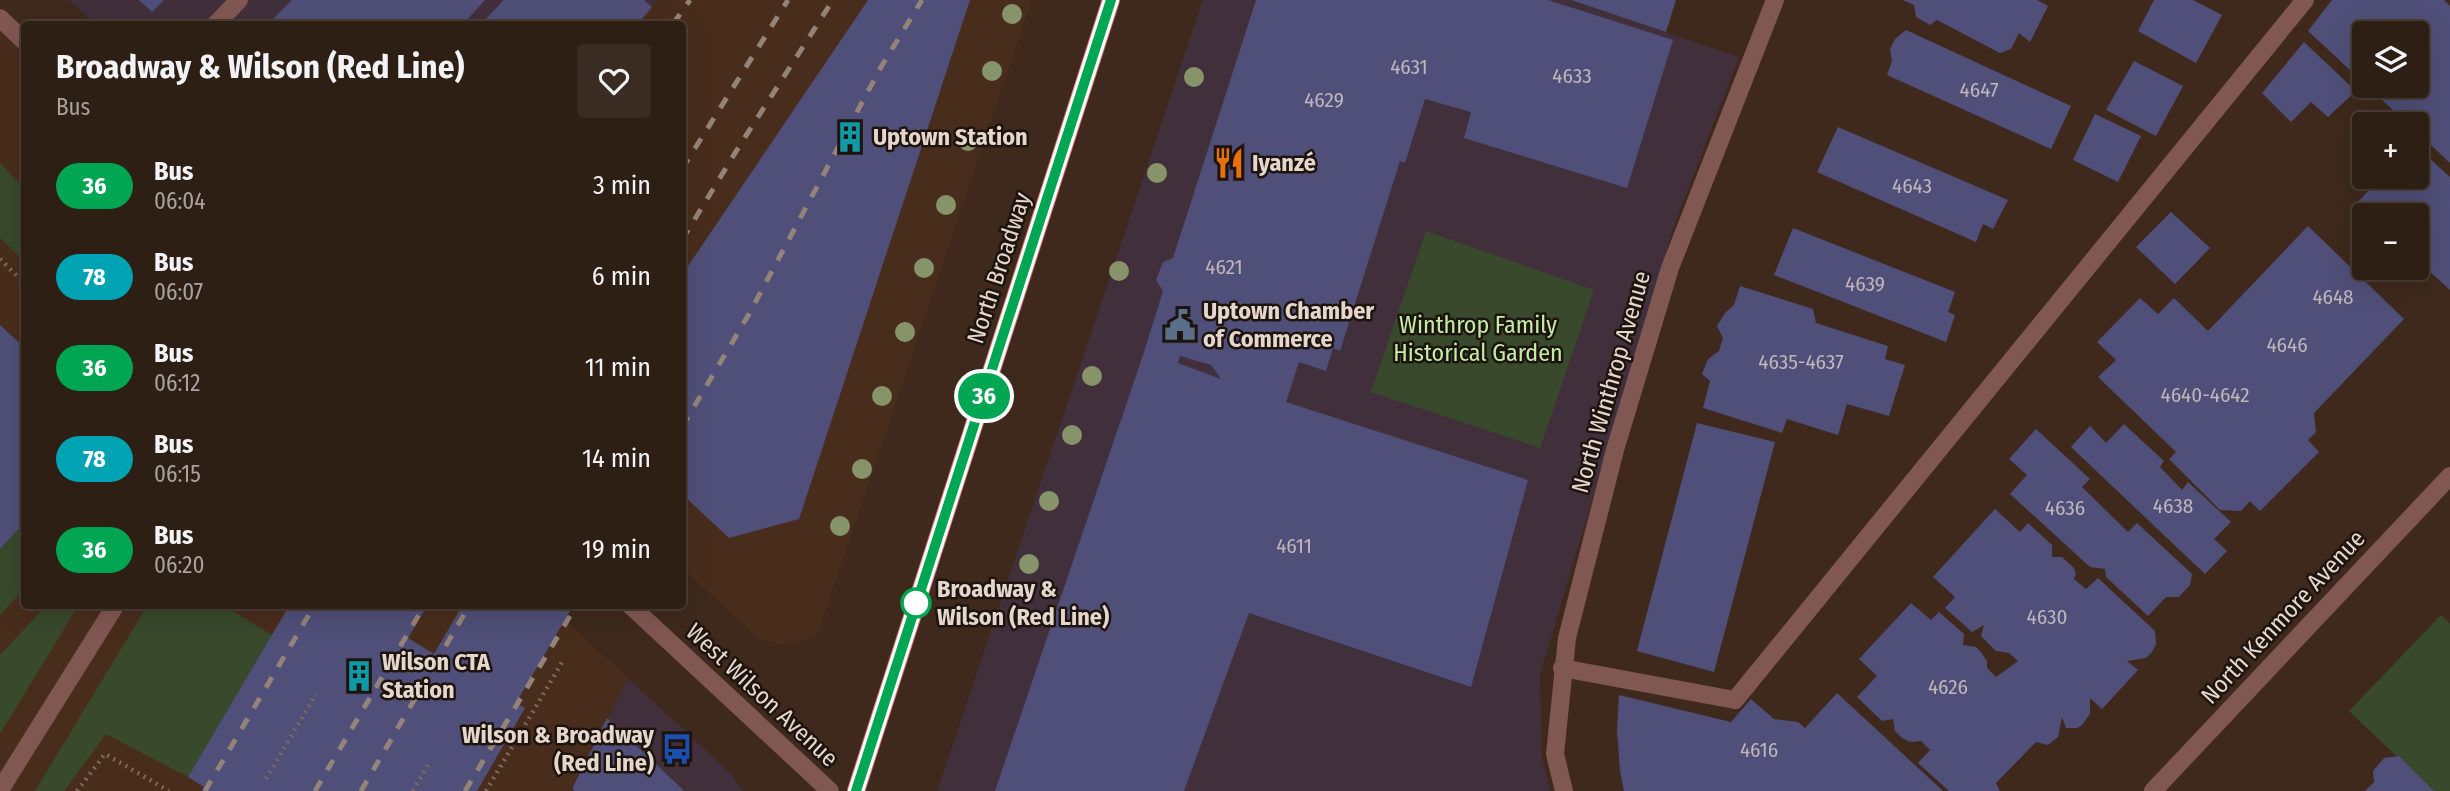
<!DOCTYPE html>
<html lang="en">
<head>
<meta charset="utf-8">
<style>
	:root { --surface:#2e1f15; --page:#3a2c22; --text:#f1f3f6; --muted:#a7a2a0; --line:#493d34 }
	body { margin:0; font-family:"Fira Sans Condensed",sans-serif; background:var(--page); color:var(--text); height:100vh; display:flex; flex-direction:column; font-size:26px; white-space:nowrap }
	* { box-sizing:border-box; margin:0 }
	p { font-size:23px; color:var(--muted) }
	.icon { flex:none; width:38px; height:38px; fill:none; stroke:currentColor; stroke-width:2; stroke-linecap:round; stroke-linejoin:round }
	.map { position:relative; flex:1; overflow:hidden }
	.drawer { position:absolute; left:21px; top:21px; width:665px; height:588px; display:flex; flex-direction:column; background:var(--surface); border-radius:7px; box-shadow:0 7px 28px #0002,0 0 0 2px var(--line) }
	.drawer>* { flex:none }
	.badge { padding:0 14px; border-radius:23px; font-size:24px; line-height:46px }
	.buttons { position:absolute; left:2352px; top:21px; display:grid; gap:14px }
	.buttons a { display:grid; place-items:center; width:77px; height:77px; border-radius:7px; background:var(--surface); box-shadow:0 7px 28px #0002,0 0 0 2px var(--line); font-size:35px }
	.map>.badge { position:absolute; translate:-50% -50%; box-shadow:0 0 0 4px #fff }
	.round { display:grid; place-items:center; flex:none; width:74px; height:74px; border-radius:7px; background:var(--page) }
	.overview { display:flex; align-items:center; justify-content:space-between; height:119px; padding:0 35px }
	h1 { font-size:33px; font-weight:700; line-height:52px }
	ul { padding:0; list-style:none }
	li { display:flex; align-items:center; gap:21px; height:91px; padding:0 35px }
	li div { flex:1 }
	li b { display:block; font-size:26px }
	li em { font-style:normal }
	li .badge { min-width:77px; font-weight:700; text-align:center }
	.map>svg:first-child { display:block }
	.commercial { fill:#41303b }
	.built { fill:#492d1c }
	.green { fill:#38492c }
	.building { fill:#4f4f79; fill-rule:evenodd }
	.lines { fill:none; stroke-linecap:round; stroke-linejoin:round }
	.path { stroke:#7c6a5e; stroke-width:4.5; stroke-dasharray:2 5; stroke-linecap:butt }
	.minor { stroke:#815752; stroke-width:18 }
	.major { stroke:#d27c74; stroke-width:18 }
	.rail { stroke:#948378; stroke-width:5; stroke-dasharray:12 12; stroke-linecap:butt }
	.tree { fill:#879469 }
	.line-casing { stroke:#fff; stroke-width:16 }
	.line { stroke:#00a651; stroke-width:10 }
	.stop-dot { fill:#fff; stroke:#00a651; stroke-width:3.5 }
	.labels { text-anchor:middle; stroke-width:5; stroke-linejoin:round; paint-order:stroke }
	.number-label { font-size:21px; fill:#c0b5b9 }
	.poi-label { font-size:24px; font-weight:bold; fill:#e5d7ce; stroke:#1e140e; text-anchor:start }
	.street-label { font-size:24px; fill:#e5d7ce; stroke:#1e140e }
	.park-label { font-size:24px; fill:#c3eba8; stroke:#1e140e }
	.stop-label { font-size:24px; font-weight:bold; fill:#e5d7ce; stroke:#1e140e; text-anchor:start }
</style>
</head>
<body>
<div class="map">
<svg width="2450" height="791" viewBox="0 0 2450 791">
	<rect width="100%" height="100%" fill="#3e291c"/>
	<g class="commercial">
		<path d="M69,0h588l-19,24h-543z"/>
		<path d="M1203,0h367l169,57 -67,174 -132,444 2,82 8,34h-613z"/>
		<path d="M628,678l103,96 12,17h-172z"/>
	</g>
	<g class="built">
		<path d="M657,0h375l-215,636 -36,9 -24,-8 -74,-68 -1,-545h-44z"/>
		<path d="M0,19l24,22v565h526l78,72 -57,113h-571z"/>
	</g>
	<g class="green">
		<path d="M0,163l24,25v73l-24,-23z"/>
		<path d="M1426,231l168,59 -54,158 -169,-56z"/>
		<path d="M24,523v66l-24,26v-66z"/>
		<path d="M46,606h32l-78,128v-79z"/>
		<path d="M147,606h77l48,29 -84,142 -82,-43 -42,57h-29z"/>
		<path d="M2441,615l9,9v167h-17l-84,-80z"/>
	</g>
	<g class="building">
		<path d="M139,0h25l-12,12z"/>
		<path d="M292,0h193l-22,24h-195z"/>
		<path d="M504,0h140l8,7 -14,17h-157z"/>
		<path d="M868,0h102l-171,519 -70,19 -47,-44v-219z"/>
		<path d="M1256,0h292l125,40 -46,148 -163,-50 7,-26 -46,-13 -20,64 -5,-2 -60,190 -7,-3 -7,23 -27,-9 -13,40 242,78 -57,207 -222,-74 -65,178h-189l149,-439 19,-61 -7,-11 7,-18 10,-4zM1180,356l31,9 10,14 -43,-16z"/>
		<path d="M1571,0h105l-10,32z"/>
		<path d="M1903,0h134l11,6 -18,36 -11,-9 -8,16 -11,4 -63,-33 -7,5 -14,-8 -2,-12z"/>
		<path d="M2154,0h39l29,15 -26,48 -58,-32z"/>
		<path d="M2332,0h112l6,6v157l-33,-31v-8h-9l-41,-38h50v-53h-53v50l-56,-52z"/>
		<path d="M1906,30l165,76 -20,43 -164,-74 5,-14 -2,-12 5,-10z"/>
		<path d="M2304,42l52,49 -28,26 -17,-15 -20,20 -29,-29z"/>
		<path d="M2134,61l49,25 -27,50 -50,-26z"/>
		<path d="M2095,114l46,22 -23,46 -45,-22z"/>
		<path d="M1838,127l170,73 -15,29 -10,-5 -7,18 -159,-70z"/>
		<path d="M2417,157l7,7 5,-6 21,19v113l-33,-30v-45h-46l-14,-12 24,-26h36z"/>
		<path d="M2171,212l39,36 -35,36 -39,-37z"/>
		<path d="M2308,226l96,93 -90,94 2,19 -8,8 11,12 -59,59 -10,-10 -9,10 -21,-1 -51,-51 7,-7 -78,-75 18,-17 -19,-18 43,-44 18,16 16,-16 34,33z"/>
		<path d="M1793,228l162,64 -7,20 7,3 -9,27 -172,-67z"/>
		<path d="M1740,286l73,23 3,14 72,23 -3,13 20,6 -16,51 -42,-12 -9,31 -51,-16 -5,14 -79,-25 7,-27 -8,-7 6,-15 11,-8 4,-13 -6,-12 8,-13 9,-8z"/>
		<path d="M0,325l24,22v176l-24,26z"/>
		<path d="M1697,423l78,19 -61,230 -77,-21z"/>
		<path d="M2124,424l40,37 -4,6 22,23 6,-8 43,40 -17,17 13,12 -22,23 -134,-127 19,-21 16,17z"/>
		<path d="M2036,429l54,50 -8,8 46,45 9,-9 55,51 -2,11 -11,12h-13l-18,19 -42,-39 -1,-8 -15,-2 -80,-73 17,-19 -18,-16z"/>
		<path d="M1995,509l25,23 8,-9 24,22v12h10l12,11 2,6 -2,5 12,10 12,-11 57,53 1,13 -4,8 -6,6 -19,3 11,9 -36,39 -12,-11v16l-8,11 -5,3h-11l-4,-11 -4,20 -10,8 -12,-3 -40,41 4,8h-51l-31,-28 12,-13 -9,-9 -11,1 -8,-4 -7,-7 -2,-12 -11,2 -25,-24 20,-21 -18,-17 52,-56 20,17 8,-8 25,22 -1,11 13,2 5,5 6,9v7l9,9 22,-16 -9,-8 -13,-2 -15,-15 3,-11 -12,7 -27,-24 10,-11 -22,-20z"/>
		<path d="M289,606h138l-19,32 26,16 28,-48h111l-57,97 9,5 -48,83h-276l3,-4 -16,-10z"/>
		<path d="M1837,693l106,98h-319l-4,-20 -3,-41 2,-35 112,27 20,-23 23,20 24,3 7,6z"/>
		<path d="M607,718l70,66 7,7h-110l-1,-4z"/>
		<path d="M2399,756l35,35h-69l9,-9 -1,-11 11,-13z"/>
	</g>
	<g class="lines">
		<g class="path">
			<path d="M0,259l24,24"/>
			<path d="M266,779l50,-85"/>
			<path d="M77,791l28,-37 64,37"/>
			<path d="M413,791l16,-28"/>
			<path d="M486,791l78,-132"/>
		</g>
		<g class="minor">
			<path d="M0,18l24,23"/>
			<path d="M216,24l23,-24"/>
			<path d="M631,606l199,185"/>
			<path d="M1562,668l173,32 570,-700"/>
			<path d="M0,790l115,-184"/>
			<path d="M1564,791l-9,-37 12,-116 48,-188 55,-182 105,-268"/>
			<path d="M2153,791l297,-315"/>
		</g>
		<path class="major" d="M856,791l255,-791"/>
		<g class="rail">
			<path d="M673,24l17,-24"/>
			<path d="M682,169l106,-169"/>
			<path d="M682,240l58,-95 93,-145"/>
			<path d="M682,427l67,-113 132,-247 41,-67"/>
			<path d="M205,791l109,-185"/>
			<path d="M315,791l109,-185"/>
			<path d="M361,791l108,-185"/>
			<path d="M465,791l111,-185"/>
		</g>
	</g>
	<g class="tree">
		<circle cx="1012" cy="14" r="10"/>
		<circle cx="992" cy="71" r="10"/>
		<circle cx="1194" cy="77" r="10"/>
		<circle cx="968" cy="141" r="10"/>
		<circle cx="1157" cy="173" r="10"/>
		<circle cx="946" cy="205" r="10"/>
		<circle cx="924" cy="268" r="10"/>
		<circle cx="1119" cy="271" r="10"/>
		<circle cx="905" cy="332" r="10"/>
		<circle cx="1092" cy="376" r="10"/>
		<circle cx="882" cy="396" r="10"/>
		<circle cx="1072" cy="435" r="10"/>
		<circle cx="862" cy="469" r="10"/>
		<circle cx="1049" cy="501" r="10"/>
		<circle cx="840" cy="526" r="10"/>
		<circle cx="1029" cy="564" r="10"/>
	</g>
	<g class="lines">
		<defs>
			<path id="line" d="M856,791l255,-791"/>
		</defs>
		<use href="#line" class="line-casing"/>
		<use href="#line" class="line"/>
	</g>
	<defs>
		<symbol id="building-bare" viewBox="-9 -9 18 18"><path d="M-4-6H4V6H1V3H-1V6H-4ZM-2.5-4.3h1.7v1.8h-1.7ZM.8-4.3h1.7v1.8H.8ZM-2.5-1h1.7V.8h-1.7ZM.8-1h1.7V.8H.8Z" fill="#0f9aa8" stroke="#1e140e" stroke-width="2.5" paint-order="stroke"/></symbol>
		<symbol id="restaurant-bare" viewBox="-9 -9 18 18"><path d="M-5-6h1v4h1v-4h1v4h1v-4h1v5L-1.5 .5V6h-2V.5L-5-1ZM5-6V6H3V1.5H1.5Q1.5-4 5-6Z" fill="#e8710a" stroke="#1e140e" stroke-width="2.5" paint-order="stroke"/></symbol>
		<symbol id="civic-bare" viewBox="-9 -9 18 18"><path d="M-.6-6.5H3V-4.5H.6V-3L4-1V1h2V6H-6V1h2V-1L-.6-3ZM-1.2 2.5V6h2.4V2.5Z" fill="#5c6f8a" stroke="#1e140e" stroke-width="2.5" paint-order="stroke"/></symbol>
		<symbol id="bus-bare" viewBox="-9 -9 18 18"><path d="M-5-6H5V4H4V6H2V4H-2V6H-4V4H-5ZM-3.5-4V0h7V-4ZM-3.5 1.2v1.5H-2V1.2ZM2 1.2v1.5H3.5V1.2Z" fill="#1a4fb4" stroke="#1e140e" stroke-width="2.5" paint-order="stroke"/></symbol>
	</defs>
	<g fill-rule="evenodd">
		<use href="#building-bare" x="828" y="115" width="44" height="44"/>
		<use href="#restaurant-bare" x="1207" y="141" width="44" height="44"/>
		<use href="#civic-bare" x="1158" y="303" width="44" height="44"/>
		<use href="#building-bare" x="337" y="654" width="44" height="44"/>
		<use href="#bus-bare" x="655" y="727" width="44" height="44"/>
	</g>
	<circle class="stop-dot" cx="916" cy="603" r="14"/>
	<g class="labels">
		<g class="number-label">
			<text x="1409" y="74">4631</text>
			<text x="1572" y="83">4633</text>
			<text x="1979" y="97">4647</text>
			<text x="1324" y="107">4629</text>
			<text x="1912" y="193">4643</text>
			<text x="1224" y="274">4621</text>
			<text x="1865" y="291">4639</text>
			<text x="2333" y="304">4648</text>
			<text x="2287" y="352">4646</text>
			<text x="1801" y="369">4635-4637</text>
			<text x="2205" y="402">4640-4642</text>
			<text x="2173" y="513">4638</text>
			<text x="2065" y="515">4636</text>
			<text x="1294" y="553">4611</text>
			<text x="2047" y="624">4630</text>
			<text x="1948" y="694">4626</text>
			<text x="1759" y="757">4616</text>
		</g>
		<g class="poi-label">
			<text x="873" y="145">Uptown Station</text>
			<text x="1252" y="171">Iyanzé</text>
			<text x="1203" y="319">Uptown Chamber<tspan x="1203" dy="28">of Commerce</tspan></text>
			<text x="382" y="670">Wilson CTA<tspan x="382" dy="28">Station</tspan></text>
			<text x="654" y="743" text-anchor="end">Wilson &amp; Broadway<tspan x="654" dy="28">(Red Line)</tspan></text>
		</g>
		<g class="street-label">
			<text transform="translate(999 268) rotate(-72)" y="8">North Broadway</text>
			<text transform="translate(1611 382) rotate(-74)" y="8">North Winthrop Avenue</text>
			<text transform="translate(2283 617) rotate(-47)" y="8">North Kenmore Avenue</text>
			<text transform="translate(762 695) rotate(43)" y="8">West Wilson Avenue</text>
		</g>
		<g class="park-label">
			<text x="1478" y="333">Winthrop Family<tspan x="1478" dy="28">Historical Garden</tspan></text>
		</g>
		<g class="stop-label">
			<text x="937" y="597">Broadway &amp;<tspan x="937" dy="28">Wilson (Red Line)</tspan></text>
		</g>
	</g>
</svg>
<div class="buttons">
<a><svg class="icon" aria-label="layers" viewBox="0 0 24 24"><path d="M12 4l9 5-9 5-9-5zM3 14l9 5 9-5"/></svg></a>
<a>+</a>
<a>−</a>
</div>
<b class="badge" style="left:984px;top:396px;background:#00a651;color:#fff">36</b>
<section class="drawer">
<div class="overview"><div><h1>Broadway &amp; Wilson (Red Line)</h1><p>Bus</p></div><a class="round"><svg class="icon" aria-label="heart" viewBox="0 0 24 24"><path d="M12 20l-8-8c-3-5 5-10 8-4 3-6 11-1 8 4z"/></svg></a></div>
<ul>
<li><span class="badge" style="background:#00a651;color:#fff">36</span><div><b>Bus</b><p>06:04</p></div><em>3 min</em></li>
<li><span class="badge" style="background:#00a3b4;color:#fff">78</span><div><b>Bus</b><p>06:07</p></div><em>6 min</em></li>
<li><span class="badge" style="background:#00a651;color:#fff">36</span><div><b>Bus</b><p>06:12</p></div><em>11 min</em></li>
<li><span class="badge" style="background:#00a3b4;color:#fff">78</span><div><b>Bus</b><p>06:15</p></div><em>14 min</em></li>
<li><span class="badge" style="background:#00a651;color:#fff">36</span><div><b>Bus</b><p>06:20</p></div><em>19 min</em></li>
</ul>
</section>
</div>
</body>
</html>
